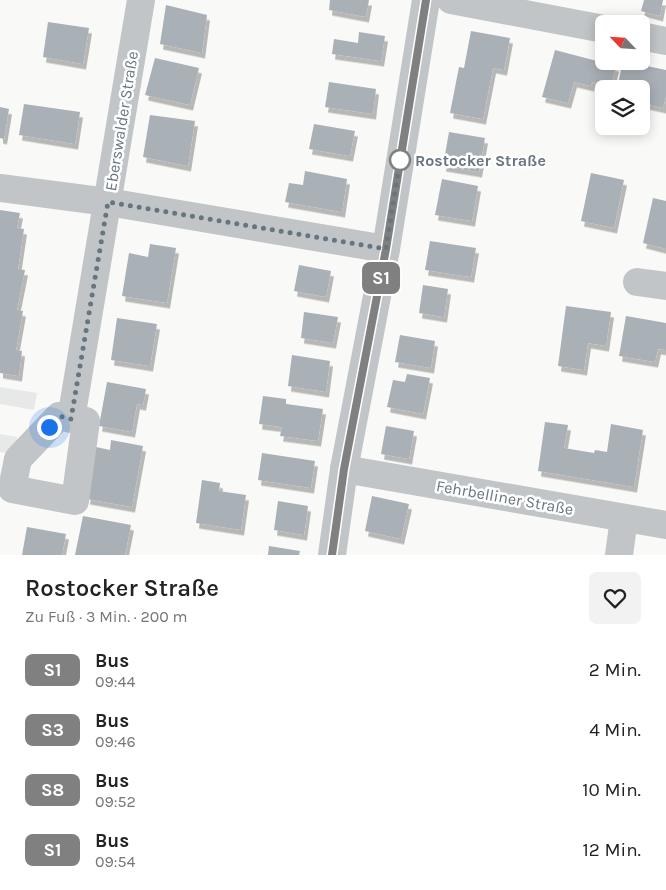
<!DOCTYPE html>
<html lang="de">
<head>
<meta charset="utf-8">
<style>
	:root { --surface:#fff; --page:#f2f2f2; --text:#222; --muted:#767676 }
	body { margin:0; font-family:Karla,sans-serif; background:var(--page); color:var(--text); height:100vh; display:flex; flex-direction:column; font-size:19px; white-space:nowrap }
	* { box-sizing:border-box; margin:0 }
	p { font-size:16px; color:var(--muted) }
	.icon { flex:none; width:28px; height:28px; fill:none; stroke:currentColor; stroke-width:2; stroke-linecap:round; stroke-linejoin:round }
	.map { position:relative; height:555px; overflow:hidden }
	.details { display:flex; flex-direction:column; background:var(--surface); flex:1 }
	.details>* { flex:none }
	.badge { padding:0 10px; border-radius:8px; font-size:18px; line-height:32px }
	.needle { width:32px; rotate:295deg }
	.buttons { position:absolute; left:595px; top:15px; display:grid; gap:10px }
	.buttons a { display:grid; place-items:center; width:55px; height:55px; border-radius:8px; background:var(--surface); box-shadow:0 2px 12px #0003; font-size:25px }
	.you { position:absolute; width:25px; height:25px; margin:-12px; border:4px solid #fff; border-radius:50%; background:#1a73e8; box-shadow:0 0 0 8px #1a73e833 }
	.map>.badge { position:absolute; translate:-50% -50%; box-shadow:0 0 0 2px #fff }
	.round { display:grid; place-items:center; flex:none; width:52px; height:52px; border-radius:8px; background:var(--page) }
	.overview { display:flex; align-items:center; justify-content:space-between; height:85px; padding:0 25px }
	h1 { font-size:24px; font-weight:600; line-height:38px }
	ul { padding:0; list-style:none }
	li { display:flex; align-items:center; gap:15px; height:60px; padding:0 25px }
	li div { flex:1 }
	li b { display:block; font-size:19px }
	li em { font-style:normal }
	li .badge { min-width:55px; font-weight:700; text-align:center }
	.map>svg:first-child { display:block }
	.built { fill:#e7e8e8 }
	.building { fill:#a9b0b6; filter:url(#shadow) }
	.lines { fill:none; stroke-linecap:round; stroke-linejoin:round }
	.minor { stroke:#c1c5c8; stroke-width:28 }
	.line-casing { stroke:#fff; stroke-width:11 }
	.line { stroke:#808080; stroke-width:8 }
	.walk { stroke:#67757f; stroke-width:5; stroke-dasharray:0 9 }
	.stop-dot { fill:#fff; stroke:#808080; stroke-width:2.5 }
	.labels { text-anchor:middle; stroke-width:5; stroke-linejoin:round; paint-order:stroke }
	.street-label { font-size:16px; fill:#67757f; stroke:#fff }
	.stop-label { font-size:16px; font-weight:bold; fill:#67757f; stroke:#fff; text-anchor:start }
</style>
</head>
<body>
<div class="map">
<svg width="666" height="555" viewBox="0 0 666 555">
	<defs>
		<filter id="shadow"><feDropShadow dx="3" dy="5.5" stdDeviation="0" flood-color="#0004"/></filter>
	</defs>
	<rect width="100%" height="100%" fill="#f9f9f8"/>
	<g class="built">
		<path d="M0,387l37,6 -3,17 -34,-6z"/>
		<path d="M0,434l17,3 -2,17 -15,-2z"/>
	</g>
	<g class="building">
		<path d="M330,0h39l-3,17 -37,-7z"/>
		<path d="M644,0h19l-3,16 -19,-5z"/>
		<path d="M166,5l41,10 -5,38 -42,-9z"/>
		<path d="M48,22l41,6 -6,36 -40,-7z"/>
		<path d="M471,31l39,7 -6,32 -11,-2 -10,51 -33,-6 9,-46 5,1z"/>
		<path d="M359,32l26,4 -4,25 -49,-7 2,-15 24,4z"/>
		<path d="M555,50l61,16 -5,21 -19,-5 -1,4 -17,-4 -6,21 -26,-6z"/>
		<path d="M155,58l44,10 -9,37 -45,-10z"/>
		<path d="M623,61l43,9v26l-3,12 -22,-5v-14h-24z"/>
		<path d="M329,82l47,7 -3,25 -48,-7z"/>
		<path d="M24,104l56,8 -5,32 -56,-9z"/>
		<path d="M0,107l9,2 -5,30 -4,-1z"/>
		<path d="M150,115l45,6 -7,45 -45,-9z"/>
		<path d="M314,124l41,7 -5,25 -41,-7z"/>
		<path d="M449,132l36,6 -6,34 -36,-6z"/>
		<path d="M305,171l42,8 -5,33 -57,-10 4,-19 14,2z"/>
		<path d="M591,173l33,7 -10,48 -33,-7z"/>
		<path d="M442,179l36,7 -6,35 -37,-6z"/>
		<path d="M653,198l13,3v48l-23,-6z"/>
		<path d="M0,210l20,3 -3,15 7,1 -6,40 7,1 -8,40 6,1 -7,39 6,1 -3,25 -19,-3z"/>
		<path d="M430,241l46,7 -5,29 -46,-7z"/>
		<path d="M150,244l26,4 -9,55 -45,-7 7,-43 19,4z"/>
		<path d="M299,265l32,6 -5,26 -32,-6z"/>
		<path d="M423,285l25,4 -4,28 -25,-4z"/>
		<path d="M566,306l45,6 -5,34 -18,-3 -4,27 -26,-4z"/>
		<path d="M304,312l34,5 -5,26 -32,-5z"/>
		<path d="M626,316l40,7v27l-8,-1 -3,13 -36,-6z"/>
		<path d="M117,318l40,6 -7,42 -39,-6z"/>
		<path d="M400,335l35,6 -4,27 -36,-6z"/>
		<path d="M292,355l38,6 -4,31 -38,-6z"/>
		<path d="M407,374l23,4 -7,36 -36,-7 6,-27 12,2z"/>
		<path d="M107,382l39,7 -3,16 -6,-1 -5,28 -33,-6z"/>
		<path d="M263,396l23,3v5l37,5 -5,32 -38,-5 2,-9 -23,-3z"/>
		<path d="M545,422l23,3 -4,23 30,5 1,-3 12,2 4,-28 32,6 -9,57 -96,-16z"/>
		<path d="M386,426l28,5 -5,28 -28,-5z"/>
		<path d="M111,440l32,6 -11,61 -45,-8 9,-52 14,3z"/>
		<path d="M262,453l53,8 -4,27 -53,-8z"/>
		<path d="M202,480l18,3 -1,8 27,4 -5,35 -45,-7z"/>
		<path d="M372,496l37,8 -8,35 -36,-8z"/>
		<path d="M278,501l30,5 -4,29 -30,-5z"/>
		<path d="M83,516l48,9 -6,30h-50z"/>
		<path d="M27,527l39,7 -4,21h-40z"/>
		<path d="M269,546l31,5 -1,4h-31z"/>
	</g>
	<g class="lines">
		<g class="minor">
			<path d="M451,0l153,29"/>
			<path d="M641,36l25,5"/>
			<path d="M0,188l108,14 278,47"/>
			<path d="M637,282l29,4"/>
			<path d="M59,416l27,5 -11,80 -63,-12 6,-30z"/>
			<path d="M71,419l70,-419"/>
			<path d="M344,469l322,56"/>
			<path d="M332,555l12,-86 42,-220 40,-249"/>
			<path d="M619,555l5,-37"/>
		</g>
	</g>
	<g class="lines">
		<defs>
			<path id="line" d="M332,555l12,-86 42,-220 40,-249"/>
		</defs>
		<use href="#line" class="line-casing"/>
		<use href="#line" class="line"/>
		<path class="walk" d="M49,427l10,-11 12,3 37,-217 278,47 14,-89"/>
	</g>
	<circle class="stop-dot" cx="400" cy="160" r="10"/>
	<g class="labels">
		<g class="street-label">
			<text transform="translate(121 121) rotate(-81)" y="6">Eberswalder Straße</text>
			<text transform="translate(505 497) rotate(10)" y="6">Fehrbelliner Straße</text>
		</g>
		<g class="stop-label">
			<text x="415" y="166">Rostocker Straße</text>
		</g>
	</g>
</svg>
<div class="buttons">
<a><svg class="needle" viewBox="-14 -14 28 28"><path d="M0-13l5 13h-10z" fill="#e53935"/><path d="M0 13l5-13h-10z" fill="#767676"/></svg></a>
<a><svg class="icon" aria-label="layers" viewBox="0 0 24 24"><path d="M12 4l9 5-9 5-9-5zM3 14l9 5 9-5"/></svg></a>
</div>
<div class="you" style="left:49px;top:427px"></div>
<b class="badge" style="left:381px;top:278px;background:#808080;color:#fff">S1</b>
</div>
<section class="details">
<div class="overview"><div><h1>Rostocker Straße</h1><p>Zu Fuß · 3 Min. · 200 m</p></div><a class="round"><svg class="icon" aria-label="heart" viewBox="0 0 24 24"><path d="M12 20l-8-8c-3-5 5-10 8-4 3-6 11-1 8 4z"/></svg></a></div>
<ul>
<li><span class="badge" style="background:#808080;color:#fff">S1</span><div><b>Bus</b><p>09:44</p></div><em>2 Min.</em></li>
<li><span class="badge" style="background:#808080;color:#fff">S3</span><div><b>Bus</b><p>09:46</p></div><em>4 Min.</em></li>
<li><span class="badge" style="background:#808080;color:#fff">S8</span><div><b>Bus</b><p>09:52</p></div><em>10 Min.</em></li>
<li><span class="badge" style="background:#808080;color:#fff">S1</span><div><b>Bus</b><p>09:54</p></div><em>12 Min.</em></li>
</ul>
</section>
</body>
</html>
